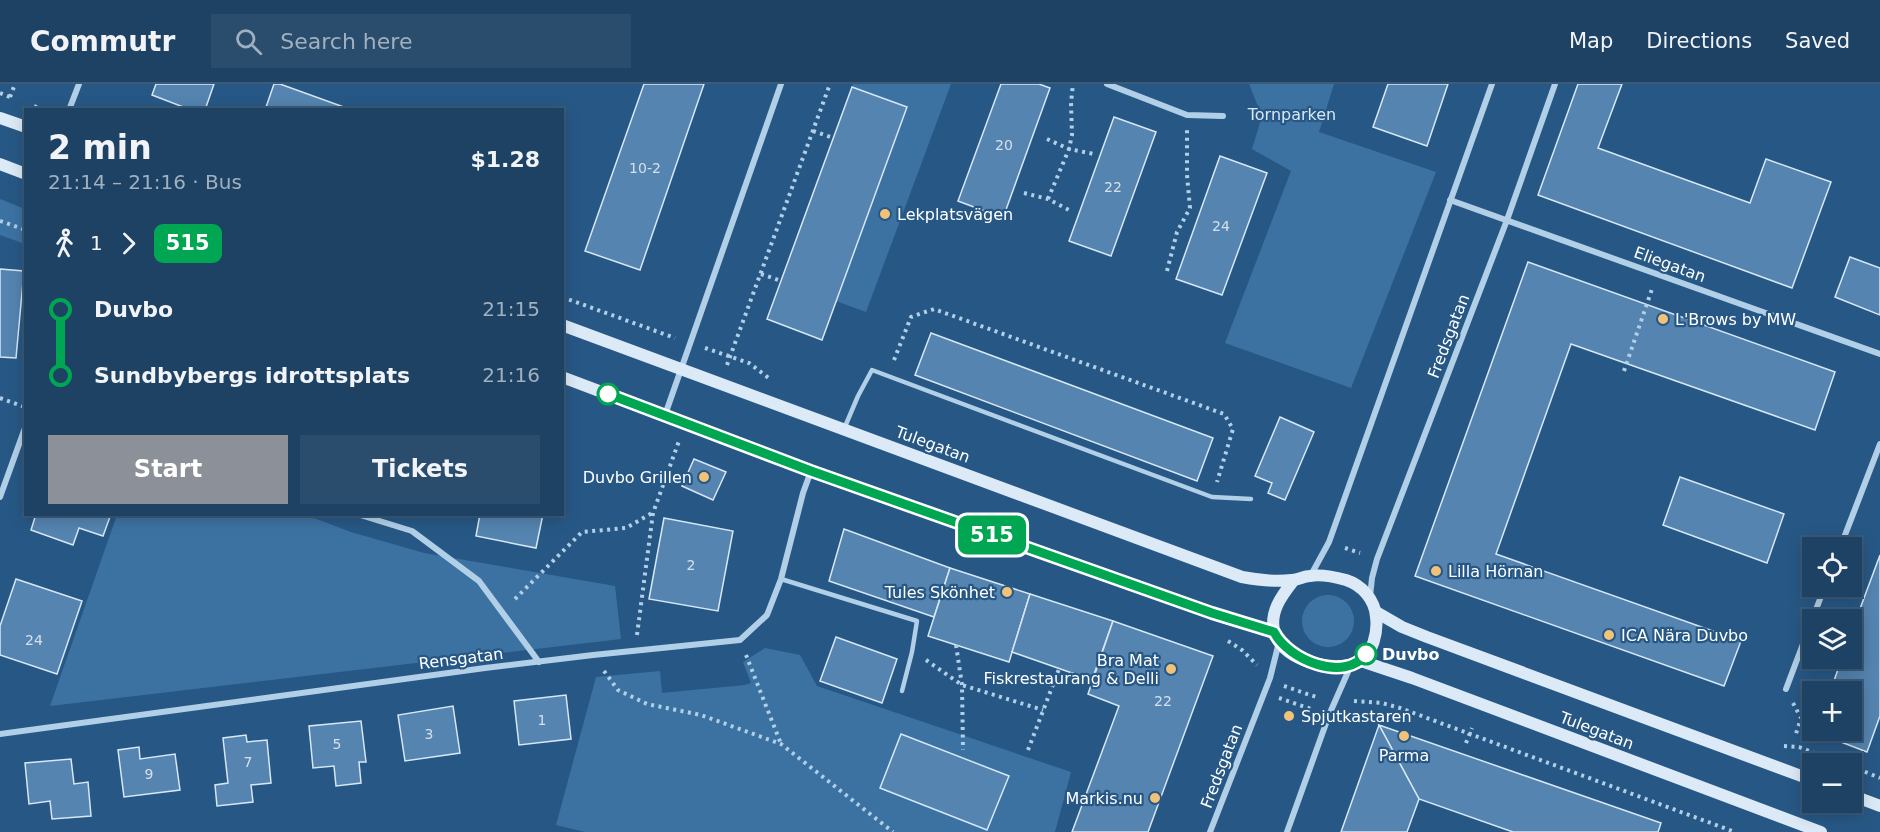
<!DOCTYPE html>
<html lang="en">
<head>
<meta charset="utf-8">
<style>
	:root { --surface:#1d4264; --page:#2a4d6d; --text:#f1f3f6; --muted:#a0b0bf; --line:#3b5b78; --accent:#8c9099 }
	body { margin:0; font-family:"DejaVu Sans",sans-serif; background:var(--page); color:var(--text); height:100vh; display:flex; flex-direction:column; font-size:22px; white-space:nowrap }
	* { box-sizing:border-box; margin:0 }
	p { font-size:20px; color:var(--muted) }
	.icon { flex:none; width:33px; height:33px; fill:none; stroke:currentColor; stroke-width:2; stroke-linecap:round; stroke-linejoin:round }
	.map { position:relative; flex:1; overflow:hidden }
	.details { position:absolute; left:24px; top:24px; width:540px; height:408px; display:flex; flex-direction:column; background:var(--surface); border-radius:0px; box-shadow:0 3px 15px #0003,0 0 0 2px var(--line) }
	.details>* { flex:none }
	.badge { padding:0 12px; border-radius:9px; font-size:21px; line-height:39px }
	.tools { position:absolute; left:1802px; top:453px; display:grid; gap:12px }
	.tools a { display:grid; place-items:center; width:60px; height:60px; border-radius:0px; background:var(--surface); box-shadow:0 3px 15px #0003,0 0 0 2px var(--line); font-size:30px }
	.map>.badge { position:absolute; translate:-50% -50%; box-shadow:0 0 0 3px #fff }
	.legs { display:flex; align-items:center; gap:9px; height:66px; padding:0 24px; font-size:20px }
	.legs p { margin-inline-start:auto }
	.head { display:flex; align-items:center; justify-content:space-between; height:102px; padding:0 24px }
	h1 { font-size:33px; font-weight:800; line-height:45px }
	.primary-button { display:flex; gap:12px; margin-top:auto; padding:12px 24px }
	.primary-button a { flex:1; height:69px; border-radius:0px; background:var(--accent); color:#fff; font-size:24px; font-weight:800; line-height:69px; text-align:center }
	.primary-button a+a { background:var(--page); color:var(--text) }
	ul { padding:0 24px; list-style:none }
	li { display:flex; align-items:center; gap:21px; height:66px; font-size:22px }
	li i { display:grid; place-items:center; width:9px; height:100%; margin:0 8px; background:currentColor }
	li i::after { content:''; width:15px; height:15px; margin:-8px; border:4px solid; border-radius:50%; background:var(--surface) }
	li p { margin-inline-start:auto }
	li:first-child i { background:linear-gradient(#0000 50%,currentColor 0) }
	li:last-child i { background:linear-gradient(currentColor 50%,#0000 0) }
	header { display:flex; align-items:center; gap:36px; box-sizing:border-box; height:84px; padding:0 30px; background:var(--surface); border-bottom:2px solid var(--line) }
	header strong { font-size:28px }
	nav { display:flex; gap:33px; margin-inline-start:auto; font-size:21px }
	.search { width:420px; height:54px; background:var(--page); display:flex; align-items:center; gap:15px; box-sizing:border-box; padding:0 21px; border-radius:0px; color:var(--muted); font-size:22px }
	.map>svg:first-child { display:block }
	.green { fill:#3c72a2 }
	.building { fill:#5484af; stroke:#d6e7f6; stroke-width:1.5 }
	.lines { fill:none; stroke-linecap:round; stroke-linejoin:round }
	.path { stroke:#b2cfe8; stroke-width:4; stroke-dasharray:3 4.5; stroke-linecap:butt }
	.lane { stroke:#b2cfe8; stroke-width:4.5 }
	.street { stroke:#b2cfe8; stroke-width:6 }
	.secondary { stroke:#dceaf7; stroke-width:12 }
	.line-1-casing { stroke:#fff; stroke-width:14 }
	.line-1 { stroke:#00a651; stroke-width:9 }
	.poi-dot { fill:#f0c378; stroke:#275885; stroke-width:2 }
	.stop-1-dot { fill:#fff; stroke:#00a651; stroke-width:3 }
	.labels { text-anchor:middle; stroke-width:4.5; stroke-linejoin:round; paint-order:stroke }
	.number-label { font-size:14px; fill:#d4e0eb }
	.park-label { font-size:16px; fill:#d6e7f6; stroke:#275885 }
	.poi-label { font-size:16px; fill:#fff; stroke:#275885; text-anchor:start }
	.street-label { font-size:16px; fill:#fff; stroke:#275885 }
	.stop-label { font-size:16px; font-weight:bold; fill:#fff; stroke:#275885; text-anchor:start }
</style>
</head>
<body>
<header>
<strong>Commutr</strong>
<div class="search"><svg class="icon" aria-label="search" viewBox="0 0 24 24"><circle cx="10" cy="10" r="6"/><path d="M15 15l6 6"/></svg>Search here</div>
<nav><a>Map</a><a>Directions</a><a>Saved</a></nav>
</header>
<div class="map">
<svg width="1880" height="748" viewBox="0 0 1880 748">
	<rect width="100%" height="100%" fill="#275885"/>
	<g class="green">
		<path d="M853,0h98l-85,228 -30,-11 71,-194 -55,-20z"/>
		<path d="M1246,0h88l-15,48 117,40 -85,216 -126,-45 66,-172 -39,-22 10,-33 -13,-32z"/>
		<path d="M0,115l25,10v35l-25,-9z"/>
		<path d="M117,431h189l45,17 73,21 191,33 6,53 -571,67z"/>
		<circle cx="1328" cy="537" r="26"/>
		<path d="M765,564l35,7 17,31 254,86 -16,60h-470l-29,-7 40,-148 64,-6 2,22 83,-8 6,-2 -8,-21z"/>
	</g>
	<g class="building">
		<path d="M156,0h58l-9,26h-14l-39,-15z"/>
		<path d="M274,0h6l72,26h-87z"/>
		<path d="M644,0h60l-64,186 -55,-19z"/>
		<path d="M1001,0h38l11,4 -47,130 -45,-17z"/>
		<path d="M1388,0h60l-21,62 -54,-19z"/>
		<path d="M1578,0h44l-24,64 152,55 16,-44 65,23 -39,106 -254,-93z"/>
		<path d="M852,3l55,20 -85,233 -55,-21z"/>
		<path d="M1114,33l42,15 -45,124 -42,-15z"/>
		<path d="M1220,72l47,17 -45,122 -46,-16z"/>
		<path d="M1850,173l30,11v47l-45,-18z"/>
		<path d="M1528,178l307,110 -20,58 -244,-86 -75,210 245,87 -17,45 -309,-110z"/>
		<path d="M0,185l24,2 -8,87 -16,-1z"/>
		<path d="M931,249l282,105 -16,43 -282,-106z"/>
		<path d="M1280,333l34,15 -29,68 -17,-7 4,-10 -17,-7z"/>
		<path d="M694,375l32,13 -13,28 -31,-14z"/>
		<path d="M1680,393l104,37 -17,49 -104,-38z"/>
		<path d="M36,430h75l-8,22 -24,-8 -6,17 -42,-15z"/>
		<path d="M480,430h63l-7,34 -60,-12z"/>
		<path d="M664,434l69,13 -15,80 -69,-12z"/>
		<path d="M844,445l106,39 -16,49 -105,-36z"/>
		<path d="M1880,471v161l-13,36 -52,-20 1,-2h35v-38h-21l12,-34h9v-25z"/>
		<path d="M950,484l80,26 -21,68 -81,-26z"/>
		<path d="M16,495l66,22 -25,73 -57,-19v-29z"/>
		<path d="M1030,510l83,27 -21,59 -80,-28z"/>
		<path d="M1113,537l100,35 -65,176h-76l47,-126 -31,-12z"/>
		<path d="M836,553l61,22 -15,44 -62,-22z"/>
		<path d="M566,611l5,44 -52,6 -5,-44z"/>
		<path d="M453,622l7,47 -55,8 -7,-46z"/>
		<path d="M361,637l5,41h-7l2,21 -25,3 -2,-20 -21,2 -4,-42z"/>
		<path d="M1379,641l282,98 -3,9h-145l-94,-33z"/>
		<path d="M1379,641l40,74 -12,33h-66z"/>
		<path d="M901,650l108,42 -22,54 -107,-42z"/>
		<path d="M246,651l1,7 20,-2 4,43 -20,2 2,17 -36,4 -2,-21 13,-2 -5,-45z"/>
		<path d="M139,663l1,12 35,-5 5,36 -56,7 -6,-47z"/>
		<path d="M71,675l3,25 14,-2 3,34 -39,3 -2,-18 -21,3 -4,-41z"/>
	</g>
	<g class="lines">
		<g class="path">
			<path d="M0,9l10,4"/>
			<path d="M10,13l5,-13"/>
			<path d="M34,22l10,4"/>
			<path d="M813,47l20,7"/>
			<path d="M1047,55l22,10 25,5"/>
			<path d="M1024,109l24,6 21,11"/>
			<path d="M1048,115l21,-50 3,-14 -1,-32 2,-19"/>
			<path d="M0,137l26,9"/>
			<path d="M1167,187l10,-39 13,-24 -3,-33v-45"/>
			<path d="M761,190l20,7"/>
			<path d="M562,213l113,41"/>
			<path d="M705,264l44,15 21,16"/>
			<path d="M894,276l17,-43 23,-8 290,105 9,15 -16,53"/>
			<path d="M727,281l103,-281"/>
			<path d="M1624,287l28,-82"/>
			<path d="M0,314l25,9"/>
			<path d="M1345,464l15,5"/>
			<path d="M515,515l67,-67 44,-4 26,-15"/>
			<path d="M637,551l16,-122 26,-72"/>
			<path d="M1228,557l14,9 15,15"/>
			<path d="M956,561l6,40 1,65"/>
			<path d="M746,571l35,89"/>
			<path d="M926,576l36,25 81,25"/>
			<path d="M604,587l14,19 29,14 54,11 80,29 112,88"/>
			<path d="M1284,602l35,12"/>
			<path d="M1279,614l35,12"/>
			<path d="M1354,617l28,2 18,5 335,124"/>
			<path d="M1793,619l8,15 -6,19"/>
			<path d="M1466,659l6,-15"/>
			<path d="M1784,662l15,1 44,17"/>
			<path d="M1028,666l31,-81"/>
			<path d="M1851,682l29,12"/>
		</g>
		<g class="lane">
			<path d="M844,345l14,-33 14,-26 340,127 39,2"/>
			<path d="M781,495l136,42 -5,31 -10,39"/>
		</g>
		<g class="street">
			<path d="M1107,0l80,31 36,1"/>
			<path d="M69,26l10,-26"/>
			<path d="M1450,116l430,154"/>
			<path d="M665,331l116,-331"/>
			<path d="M0,413l26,-72"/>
			<path d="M357,430l55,17 67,50 60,81"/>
			<path d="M1840,464l40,-104"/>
			<path d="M1311,491l18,-33 163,-458"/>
			<path d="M1370,513l2,-19 5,-19 130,-339 48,-136"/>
			<path d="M1812,536l13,-34"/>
			<path d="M1786,605l26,-69"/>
			<path d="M0,650l485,-66 108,-13 147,-15 27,-25 14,-36 22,-86 8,-22"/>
			<path d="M1210,748l60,-154 9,-36"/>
			<path d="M1287,748l42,-117 22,-50"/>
		</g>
		<g class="secondary">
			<path d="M0,34l26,9"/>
			<path d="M0,80l26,10"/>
			<path d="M562,241l680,252c16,3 33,5 50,3 6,0 12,-4 18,-4 11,-2 25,1 36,4 16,5 29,20 30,37 2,14 -3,38 -17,45 -25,11 -75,0 -84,-28 -7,-21 7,-39 19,-54"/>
			<path d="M562,293l249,94 415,147 48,14"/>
			<path d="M1376,528l26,15 25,10 385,143"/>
			<path d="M1361,577l51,17 409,154"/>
			<path d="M1851,711l29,11"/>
		</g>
	</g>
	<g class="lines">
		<defs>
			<path id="line-1" d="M608,310l203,77 401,142 62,19c14,28 71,51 92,22"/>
		</defs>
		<use href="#line-1" class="line-1-casing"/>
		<use href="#line-1" class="line-1"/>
	</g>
	<g class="poi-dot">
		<circle cx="885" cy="130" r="6"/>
		<circle cx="1663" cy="235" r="6"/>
		<circle cx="704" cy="393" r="6"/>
		<circle cx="1436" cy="487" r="6"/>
		<circle cx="1007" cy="508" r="6"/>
		<circle cx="1609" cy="551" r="6"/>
		<circle cx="1171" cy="585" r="6"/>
		<circle cx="1289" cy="632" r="6"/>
		<circle cx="1404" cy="652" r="6"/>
		<circle cx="1155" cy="714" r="6"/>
	</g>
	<g class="stop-1-dot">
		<circle cx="608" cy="310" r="10"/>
		<circle cx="1366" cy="570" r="10"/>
	</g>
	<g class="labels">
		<g class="number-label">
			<text x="1004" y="66">20</text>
			<text x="645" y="89">10-2</text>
			<text x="1113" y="108">22</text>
			<text x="1221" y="147">24</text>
			<text x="691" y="486">2</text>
			<text x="34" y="561">24</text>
			<text x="1163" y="622">22</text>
			<text x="542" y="641">1</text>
			<text x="429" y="655">3</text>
			<text x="337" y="665">5</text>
			<text x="248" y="683">7</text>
			<text x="149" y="695">9</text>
		</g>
		<g class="park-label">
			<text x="1292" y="36">Tornparken</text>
		</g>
		<g class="poi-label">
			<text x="897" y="136">Lekplatsvägen</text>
			<text x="1675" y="241">L'Brows by MW</text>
			<text x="692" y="399" text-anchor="end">Duvbo Grillen</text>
			<text x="1448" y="493">Lilla Hörnan</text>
			<text x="995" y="514" text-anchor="end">Tules Skönhet</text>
			<text x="1621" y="557">ICA Nära Duvbo</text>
			<text x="1159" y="582" text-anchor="end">Bra Mat<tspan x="1159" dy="18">Fiskrestaurang &amp; Delli</tspan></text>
			<text x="1301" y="638">Spjutkastaren</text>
			<text x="1404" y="677" text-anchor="middle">Parma</text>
			<text x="1143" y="720" text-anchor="end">Markis.nu</text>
		</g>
		<g class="street-label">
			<text transform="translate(1670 180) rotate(20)" y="6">Eliegatan</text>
			<text transform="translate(1448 252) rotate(-69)" y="6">Fredsgatan</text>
			<text transform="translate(933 360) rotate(20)" y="6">Tulegatan</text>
			<text transform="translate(461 574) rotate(-7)" y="6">Rensgatan</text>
			<text transform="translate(1597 646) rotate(21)" y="6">Tulegatan</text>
			<text transform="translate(1221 682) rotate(-69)" y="6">Fredsgatan</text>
		</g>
		<g class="stop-label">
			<text x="1382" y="576">Duvbo</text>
		</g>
	</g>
</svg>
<div class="tools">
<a><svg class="icon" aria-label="locate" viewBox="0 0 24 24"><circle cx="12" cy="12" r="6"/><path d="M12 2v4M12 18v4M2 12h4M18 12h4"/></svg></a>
<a><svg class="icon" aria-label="layers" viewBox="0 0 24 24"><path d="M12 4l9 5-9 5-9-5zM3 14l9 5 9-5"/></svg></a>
<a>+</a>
<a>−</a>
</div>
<b class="badge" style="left:992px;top:451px;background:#00a651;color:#fff">515</b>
<section class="details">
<div class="head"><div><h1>2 min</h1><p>21:14 – 21:16 · Bus</p></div><b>$1.28</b></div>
<div class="legs"><svg class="icon" aria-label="walk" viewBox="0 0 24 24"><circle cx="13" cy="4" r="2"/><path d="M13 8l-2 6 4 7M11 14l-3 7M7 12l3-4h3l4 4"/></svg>1<svg class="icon" aria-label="forward" viewBox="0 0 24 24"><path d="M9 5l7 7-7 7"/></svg><b class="badge" style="background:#00a651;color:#fff">515</b></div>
<ul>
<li><i style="color:#00a651"></i><b>Duvbo</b><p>21:15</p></li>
<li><i style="color:#00a651"></i><b>Sundbybergs idrottsplats</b><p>21:16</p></li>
</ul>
<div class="primary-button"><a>Start</a><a>Tickets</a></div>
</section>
</div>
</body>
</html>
